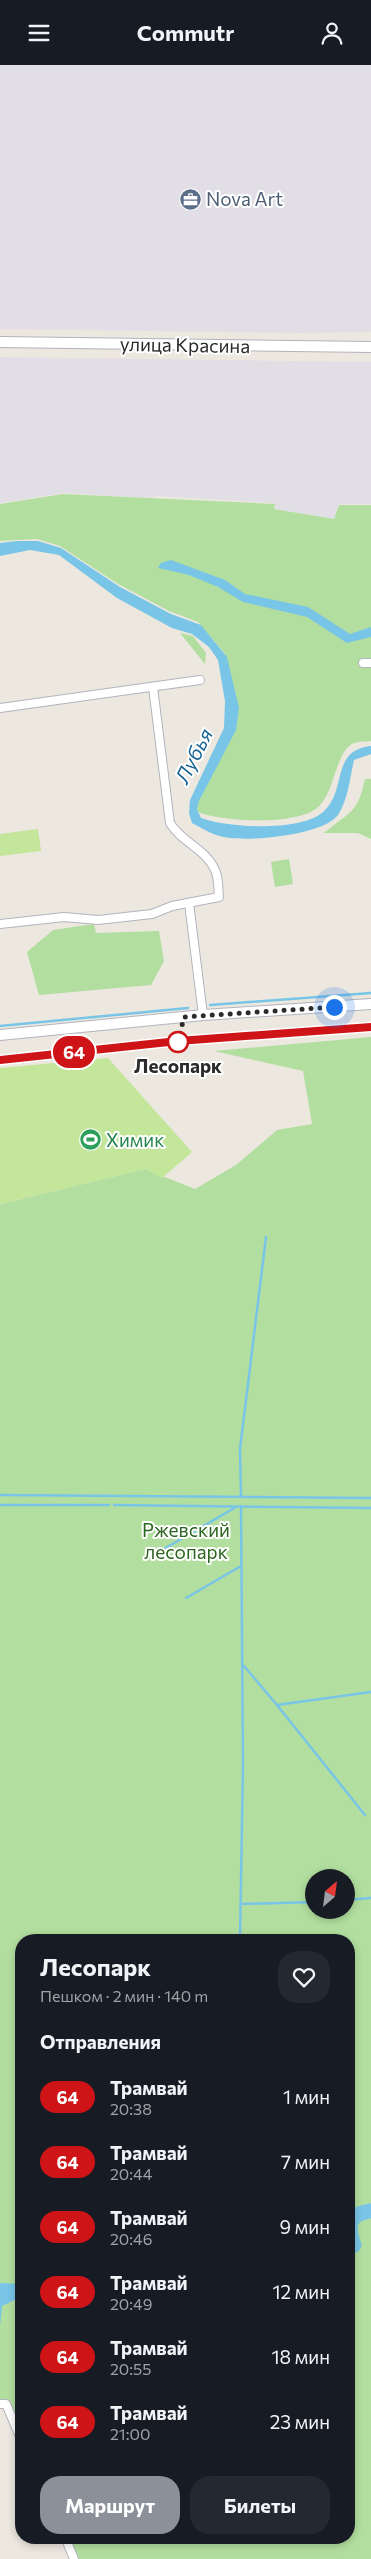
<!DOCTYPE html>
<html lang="ru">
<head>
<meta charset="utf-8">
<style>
	:root { --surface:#171b24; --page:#242831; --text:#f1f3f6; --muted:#9ea1a6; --accent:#8c9099 }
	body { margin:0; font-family:Commissioner,sans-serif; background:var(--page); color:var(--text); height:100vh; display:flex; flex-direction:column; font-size:19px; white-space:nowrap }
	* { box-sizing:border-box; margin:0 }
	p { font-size:16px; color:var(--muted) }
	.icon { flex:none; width:28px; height:28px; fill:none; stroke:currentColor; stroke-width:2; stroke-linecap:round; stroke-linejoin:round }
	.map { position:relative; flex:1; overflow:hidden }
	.details { position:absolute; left:15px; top:1869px; width:340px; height:610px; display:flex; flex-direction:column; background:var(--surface); border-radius:20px; box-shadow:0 2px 8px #0003 }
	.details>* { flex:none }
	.badge { padding:0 10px; border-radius:16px; font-size:18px; line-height:32px }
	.needle { width:32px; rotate:28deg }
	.controls { position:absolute; left:305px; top:1804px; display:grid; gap:10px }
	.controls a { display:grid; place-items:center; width:50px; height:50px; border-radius:50%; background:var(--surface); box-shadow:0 2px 8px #0003; font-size:25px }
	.you { position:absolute; width:25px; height:25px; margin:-12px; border:4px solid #fff; border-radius:50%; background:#1a73e8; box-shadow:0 0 0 8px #1a73e833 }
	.map>.badge { position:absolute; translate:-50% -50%; box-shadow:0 0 0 2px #fff }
	h2 { padding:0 25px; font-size:19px; line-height:45px }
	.round { display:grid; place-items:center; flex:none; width:52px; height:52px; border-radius:20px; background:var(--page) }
	.summary { display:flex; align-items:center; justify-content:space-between; height:85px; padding:0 25px }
	h1 { font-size:24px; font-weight:700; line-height:38px }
	.button { display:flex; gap:10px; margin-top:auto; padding:10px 25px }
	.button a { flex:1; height:58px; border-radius:20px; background:var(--accent); color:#fff; font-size:20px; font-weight:700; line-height:58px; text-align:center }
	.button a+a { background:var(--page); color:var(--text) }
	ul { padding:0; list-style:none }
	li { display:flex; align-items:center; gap:15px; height:65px; padding:0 25px }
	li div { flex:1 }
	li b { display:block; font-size:19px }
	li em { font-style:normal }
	li .badge { min-width:55px; font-weight:700; text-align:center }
	header { display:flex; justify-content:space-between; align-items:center; height:65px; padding:0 25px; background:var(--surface); font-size:22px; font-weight:700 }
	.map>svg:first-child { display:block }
	.industrial { fill:#e1dfe5 }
	.green { fill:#b2df9f; fill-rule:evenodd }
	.pitch { fill:#c3e69b }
	.water { fill:#79c5e7 }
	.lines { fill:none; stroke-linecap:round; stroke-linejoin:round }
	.stream { stroke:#79c5e7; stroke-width:2.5 }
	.river { stroke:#79c5e7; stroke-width:15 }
	.street-casing { stroke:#b2b4be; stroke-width:10 }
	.secondary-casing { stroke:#b2b4be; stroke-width:12 }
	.street { stroke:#fff; stroke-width:8 }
	.secondary { stroke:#fff; stroke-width:10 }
	.tram { stroke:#a2a3b4; stroke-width:1 }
	.line-casing { stroke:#fff; stroke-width:11 }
	.line { stroke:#ce1417; stroke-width:8 }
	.walk { stroke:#2b2b2b; stroke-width:5; stroke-dasharray:0 9 }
	.stop-dot { fill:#fff; stroke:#ce1417; stroke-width:2.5 }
	.labels { text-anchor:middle; stroke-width:4; stroke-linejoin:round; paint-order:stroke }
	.service-label { font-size:19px; fill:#4e5e75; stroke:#fff; text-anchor:start }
	.street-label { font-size:19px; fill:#2b2b2b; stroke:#fff }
	.stop-label { font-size:19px; font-weight:bold; fill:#2b2b2b; stroke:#fff }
	.leisure-label { font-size:19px; fill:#27864d; stroke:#fff; text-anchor:start }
	.park-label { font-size:19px; fill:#2b651f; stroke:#fff }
	.water-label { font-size:20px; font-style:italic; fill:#166395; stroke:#fff }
</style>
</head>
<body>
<header><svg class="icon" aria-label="menu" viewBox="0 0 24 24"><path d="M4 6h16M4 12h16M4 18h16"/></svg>Commutr<svg class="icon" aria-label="person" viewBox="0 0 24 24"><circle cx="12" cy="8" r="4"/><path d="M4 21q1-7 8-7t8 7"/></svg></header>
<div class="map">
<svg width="371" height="2494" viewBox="0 0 371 2494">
	<rect width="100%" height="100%" fill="#ece7df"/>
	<g class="industrial">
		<path d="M0,0h371v267l-70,1 -301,-4z"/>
		<path d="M0,292l371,5v142h-32l-5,15 -60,-10 1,-6 -117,-7 -7,2 -88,-5 -63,10z"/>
	</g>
	<g class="green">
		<path d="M63,429l212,10 -1,5 60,10 5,-14h32v236c-6,1 -14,0 -19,3 -16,9 -17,44 -31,60 -18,23 -98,18 -123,8l-3,-8 38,-78 -4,-58 -4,-14 -27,-32 -29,-11 -51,-27 -58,-38 -23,-7 -37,2v-37z"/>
		<path d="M180,568l13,3 13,17 -1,11z"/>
		<path d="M365,714h6v60l-13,-6h-34c26,-22 33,-18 41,-54z"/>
		<path d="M289,794l4,25 -18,3 -4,-25z"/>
		<path d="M94,859l2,9 63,-2 5,30 -13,24 -112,10 -12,-43 26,-22z"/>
		<path d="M371,972v1522h-295l-9,-21 282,-1v-597h-328v496l-21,-35v-1197l145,-35 50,20 41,-24 41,-35 35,-6 -9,-53 -89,-20zM314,1812h32v33h-32z"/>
	</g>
	<g class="pitch">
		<path d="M38,764l3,22 -41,5v-22z"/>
		<path d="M108,993l84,94 -30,26 -17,-9 -145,35v-136z"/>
	</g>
	<g class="water">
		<path d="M17,476h21l23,7 59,39 51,27 30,11 26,32 12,51 -3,22 -37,71 -2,8 4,9c26,10 100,14 122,-6 25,-22 7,-62 48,-66v8l-17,6c-4,17 -6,40 -16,55 -15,21 -99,29 -122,20 -8,-3 -16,-8 -24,-12l-3,-10 1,-13 34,-72 1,-27 -7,-41 -9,-13 -17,-13 -20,-6 -55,-30 -58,-43 -29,-5 -30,6v-13z"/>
		<path d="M171,495l54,20 20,14 63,13 42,27 21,-7v10l-24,6 -40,-26 -64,-15 -25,-15 -29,-12 -31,-7 3,-5z"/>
		<path d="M0,2218l21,1v13l-19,9 -2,21z"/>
	</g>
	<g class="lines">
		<g class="stream">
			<path d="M210,940l161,-12"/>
			<path d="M0,961l188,-18"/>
			<path d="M0,1430l371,3"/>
			<path d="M241,1431l-1,-47 26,-212"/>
			<path d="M0,1440h109"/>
			<path d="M114,1440l257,3"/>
			<path d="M164,1484l72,-42"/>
			<path d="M186,1533l55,-32"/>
			<path d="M244,1601l33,39 94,-13"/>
			<path d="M277,1640l88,110"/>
			<path d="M346,1835l25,-2"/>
			<path d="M241,1839l73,-2"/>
			<path d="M240,1875l3,-176 -2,-258"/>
		</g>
		<path class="river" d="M349,2183l5,-3c-7,-19 -6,-31 17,-34"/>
		<defs>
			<g id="street">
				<path d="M363,598h8"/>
				<path d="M0,643l200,-28"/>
				<path d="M189,838l14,112"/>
				<path d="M0,859l64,-7 34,3 54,-6 20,-8 47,-9c-1,-8 0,-19 -4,-27 -9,-21 -34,-28 -45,-47l-17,-136"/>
				<path d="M0,2339h6l15,35"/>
				<path d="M65,2472l9,22"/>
			</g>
			<g id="secondary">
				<path d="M0,277l371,5"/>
				<path d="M0,970l203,-20 168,-11"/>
			</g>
		</defs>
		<use href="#street" class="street-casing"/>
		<use href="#secondary" class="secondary-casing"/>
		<use href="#street" class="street"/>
		<use href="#secondary" class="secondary"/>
		<path class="tram" d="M0,991l133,-14 238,-19"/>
	</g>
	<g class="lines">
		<defs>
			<path id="line" d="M0,995l178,-19 193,-14"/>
		</defs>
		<use href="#line" class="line-casing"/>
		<use href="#line" class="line"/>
		<path class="walk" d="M178,977l6,-25 150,-10"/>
	</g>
	<defs>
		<symbol id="office-disc" viewBox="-11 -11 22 22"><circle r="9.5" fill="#5c6f8a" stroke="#fff"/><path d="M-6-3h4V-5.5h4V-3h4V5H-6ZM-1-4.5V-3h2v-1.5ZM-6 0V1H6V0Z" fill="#fff"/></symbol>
		<symbol id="stadium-disc" viewBox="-11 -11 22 22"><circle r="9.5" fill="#2e9e5b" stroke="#fff"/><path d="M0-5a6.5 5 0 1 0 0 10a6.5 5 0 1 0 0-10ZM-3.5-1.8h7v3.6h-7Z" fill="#fff"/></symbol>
	</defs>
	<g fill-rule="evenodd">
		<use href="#office-disc" x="178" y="122" width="25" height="25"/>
		<use href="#stadium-disc" x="78" y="1062" width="25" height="25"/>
	</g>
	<circle class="stop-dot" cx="178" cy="977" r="10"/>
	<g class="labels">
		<g class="service-label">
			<text x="206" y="141">Nova Art</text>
		</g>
		<g class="street-label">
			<text transform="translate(185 280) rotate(1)" y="7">улица Красина</text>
		</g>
		<g class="stop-label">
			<text x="178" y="1008">Лесопарк</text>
		</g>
		<g class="leisure-label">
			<text x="106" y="1082">Химик</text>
		</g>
		<g class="park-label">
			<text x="186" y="1472">Ржевский<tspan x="186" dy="22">лесопарк</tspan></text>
		</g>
		<g class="water-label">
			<text transform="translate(194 691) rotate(-63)" y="7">Лубья</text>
		</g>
	</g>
</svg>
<div class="controls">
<a><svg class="needle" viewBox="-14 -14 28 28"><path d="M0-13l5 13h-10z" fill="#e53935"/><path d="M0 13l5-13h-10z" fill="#9ea1a6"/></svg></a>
</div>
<div class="you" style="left:334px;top:942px"></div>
<b class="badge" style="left:74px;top:987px;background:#ce1417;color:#fff">64</b>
<section class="details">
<div class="summary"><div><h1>Лесопарк</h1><p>Пешком · 2 мин · 140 m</p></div><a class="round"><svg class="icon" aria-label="heart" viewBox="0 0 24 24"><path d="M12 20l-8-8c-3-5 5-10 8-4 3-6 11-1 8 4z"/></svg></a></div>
<h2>Отправления</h2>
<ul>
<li><span class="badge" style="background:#ce1417;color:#fff">64</span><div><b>Трамвай</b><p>20:38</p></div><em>1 мин</em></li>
<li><span class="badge" style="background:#ce1417;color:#fff">64</span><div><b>Трамвай</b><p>20:44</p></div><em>7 мин</em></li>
<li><span class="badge" style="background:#ce1417;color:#fff">64</span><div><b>Трамвай</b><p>20:46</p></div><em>9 мин</em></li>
<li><span class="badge" style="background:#ce1417;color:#fff">64</span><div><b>Трамвай</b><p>20:49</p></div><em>12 мин</em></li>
<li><span class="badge" style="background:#ce1417;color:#fff">64</span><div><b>Трамвай</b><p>20:55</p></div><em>18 мин</em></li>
<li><span class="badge" style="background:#ce1417;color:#fff">64</span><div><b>Трамвай</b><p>21:00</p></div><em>23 мин</em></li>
</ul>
<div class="button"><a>Маршрут</a><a>Билеты</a></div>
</section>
</div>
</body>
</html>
